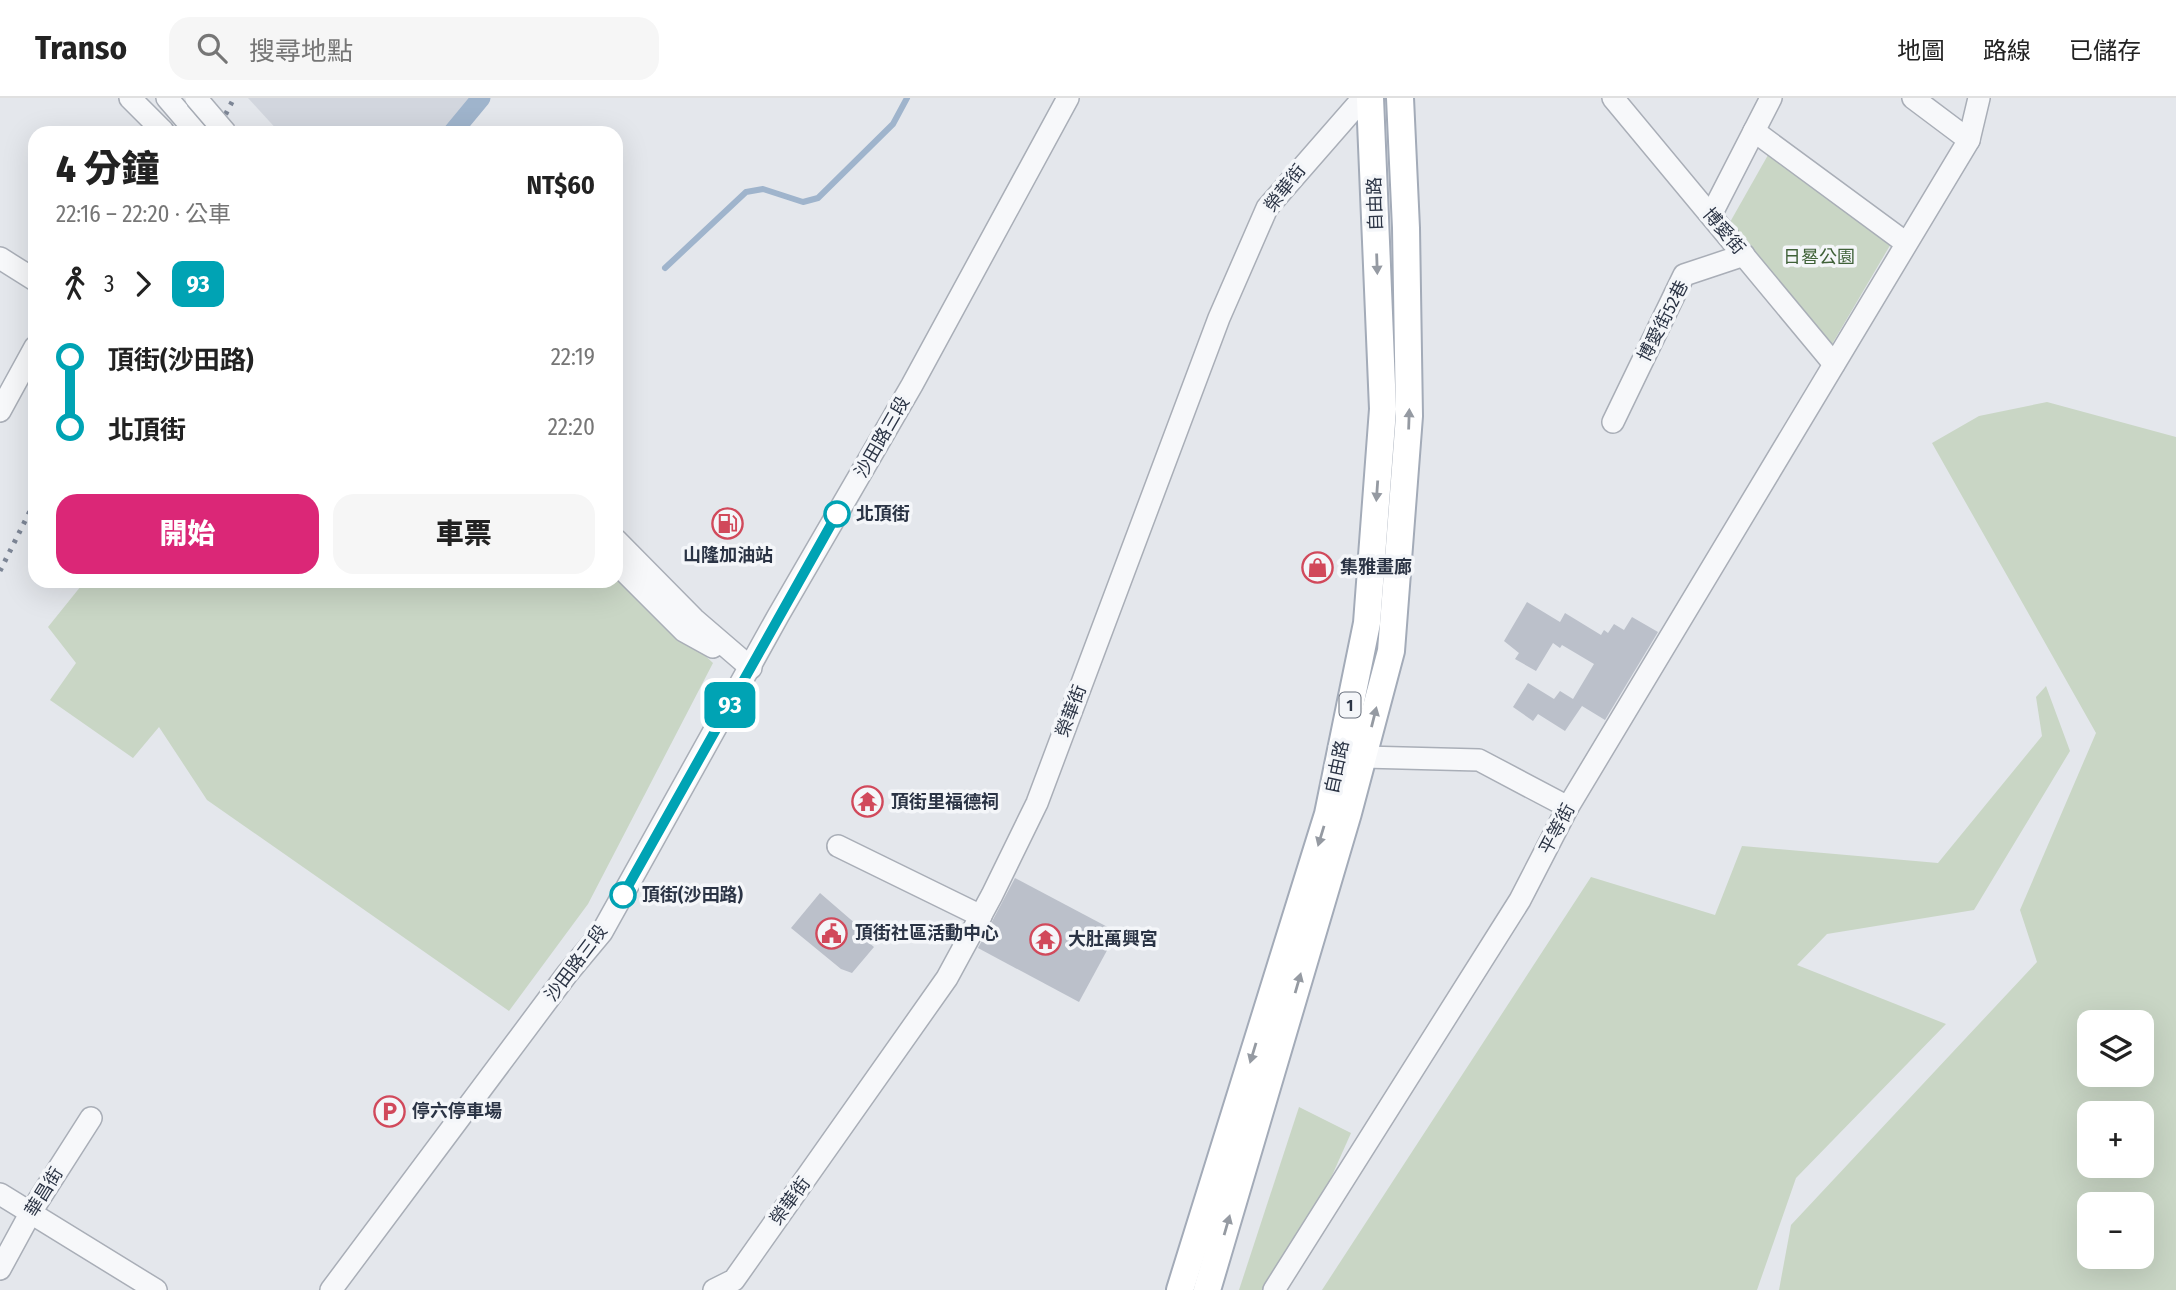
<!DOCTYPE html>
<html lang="zh-TW">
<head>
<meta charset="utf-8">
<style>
	:root { --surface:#fff; --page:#f6f6f6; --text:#222; --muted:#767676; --line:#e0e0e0; --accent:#db2777 }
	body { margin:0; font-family:"Fira Sans Condensed","Noto Sans TC",sans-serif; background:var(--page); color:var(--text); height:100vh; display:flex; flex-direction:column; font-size:26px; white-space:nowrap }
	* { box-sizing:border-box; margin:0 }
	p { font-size:23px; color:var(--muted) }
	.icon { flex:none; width:38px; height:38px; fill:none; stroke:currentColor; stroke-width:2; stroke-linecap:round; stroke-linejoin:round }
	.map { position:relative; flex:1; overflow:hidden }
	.sheet { position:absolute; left:28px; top:28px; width:595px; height:462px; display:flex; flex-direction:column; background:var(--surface); border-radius:21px; box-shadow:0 7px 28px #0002 }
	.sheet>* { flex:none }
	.badge { padding:0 14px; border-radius:10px; font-size:24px; line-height:46px }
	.controls { position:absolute; left:2077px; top:912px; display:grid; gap:14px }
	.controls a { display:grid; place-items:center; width:77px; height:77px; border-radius:14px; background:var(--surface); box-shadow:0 7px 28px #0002; font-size:35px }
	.map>.badge { position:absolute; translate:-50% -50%; box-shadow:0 0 0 4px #fff }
	.legs { display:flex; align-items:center; gap:10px; height:77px; padding:0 28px; font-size:23px }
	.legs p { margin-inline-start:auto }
	.headline { display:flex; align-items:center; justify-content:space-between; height:119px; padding:0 28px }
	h1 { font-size:38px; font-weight:800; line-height:52px }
	.button { display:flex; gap:14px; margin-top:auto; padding:14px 28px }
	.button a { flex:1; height:80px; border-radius:21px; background:var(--accent); color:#fff; font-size:28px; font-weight:800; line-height:80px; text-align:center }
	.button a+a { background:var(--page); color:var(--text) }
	ul { padding:0 28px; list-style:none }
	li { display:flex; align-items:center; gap:24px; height:70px; font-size:26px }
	li i { display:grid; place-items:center; width:10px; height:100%; margin:0 9px; background:currentColor }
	li i::after { content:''; width:18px; height:18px; margin:-9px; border:5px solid; border-radius:50%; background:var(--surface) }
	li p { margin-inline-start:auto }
	li:first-child i { background:linear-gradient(#0000 50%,currentColor 0) }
	li:last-child i { background:linear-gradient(currentColor 50%,#0000 0) }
	header { display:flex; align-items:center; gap:42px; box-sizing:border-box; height:98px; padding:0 35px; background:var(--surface); border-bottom:2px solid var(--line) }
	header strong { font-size:33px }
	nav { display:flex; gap:38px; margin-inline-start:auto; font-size:24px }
	.search { width:490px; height:63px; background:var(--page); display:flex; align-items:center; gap:18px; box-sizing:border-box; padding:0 24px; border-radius:21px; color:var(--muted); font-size:26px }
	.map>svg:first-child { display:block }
	.built { fill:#d2d6de }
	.green { fill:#c9d6c5; fill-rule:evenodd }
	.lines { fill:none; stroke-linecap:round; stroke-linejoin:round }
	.stream { stroke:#9fb4cc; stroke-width:6 }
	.canal { stroke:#9fb4cc; stroke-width:19 }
	.building { fill:#bbc0ca }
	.minor-casing { stroke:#a9aeb7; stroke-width:24 }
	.major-casing { stroke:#a3abb8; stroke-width:30 }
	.minor { stroke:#f7f8fa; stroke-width:21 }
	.major { stroke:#fff; stroke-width:26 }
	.rail { stroke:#7d8696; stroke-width:5; stroke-dasharray:3.5 7; stroke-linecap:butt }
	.minor-bridge-casing { stroke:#a9aeb7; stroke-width:24; stroke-linecap:butt }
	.minor-bridge { stroke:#f7f8fa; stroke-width:21 }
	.oneway { fill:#959aa2 }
	.line-1-casing { stroke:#fff; stroke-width:16 }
	.line-1 { stroke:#00a3b4; stroke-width:10 }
	.stop-1-dot { fill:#fff; stroke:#00a3b4; stroke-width:3.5 }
	.labels { text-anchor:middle; stroke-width:7; stroke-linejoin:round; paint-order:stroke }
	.shield { fill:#f4f6f9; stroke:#676e7b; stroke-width:2 }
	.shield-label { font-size:16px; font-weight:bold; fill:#2b3445 }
	.street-label { font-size:18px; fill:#2b3445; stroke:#f4f6f9 }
	.park-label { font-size:18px; fill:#3f6138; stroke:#f4f6f9 }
	.stop-label { font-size:18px; font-weight:bold; fill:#2b3445; stroke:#f4f6f9; text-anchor:start }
	.poi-label { font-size:18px; font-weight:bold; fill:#2b3445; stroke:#f4f6f9; text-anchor:start }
</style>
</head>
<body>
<header>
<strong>Transo</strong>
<div class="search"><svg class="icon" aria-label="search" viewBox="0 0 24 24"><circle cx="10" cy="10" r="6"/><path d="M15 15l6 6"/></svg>搜尋地點</div>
<nav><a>地圖</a><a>路線</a><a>已儲存</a></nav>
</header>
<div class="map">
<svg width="2176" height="1192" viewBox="0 0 2176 1192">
	<rect width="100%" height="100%" fill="#e4e7ec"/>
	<path class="built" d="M248,0h231l-30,35h-169z"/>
	<g class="green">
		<path d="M1768,57l124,87 -64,109 -103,-120z"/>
		<path d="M2047,304l129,35v853h-397l12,-65 246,-263 -17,-52 76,-177 -164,-290 47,-27zM2090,924h52v52h-52zM2142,1015v53h-52v-53zM2142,1106v52h-52v-52z"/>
		<path d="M616,474l97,91 -125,241 -79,107 -302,-211 -48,-73 -26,31 -83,-58 26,-37 -28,-36 37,-46h531z"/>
		<path d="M2046,588l24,65 -96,159 -147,24 -30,31 149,59 -150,154 -39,112h-435l269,-413 124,38 27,-69 196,17 104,-127 -6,-39z"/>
		<path d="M1299,1009l52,26 -70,157h-42z"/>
	</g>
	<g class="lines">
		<path class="stream" d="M665,170l81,-76 17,-3 40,13 15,-4 75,-74 14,-26"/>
		<path class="canal" d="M452,35l29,-35"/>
	</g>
	<g class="building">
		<path d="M1527,504l33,20 5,-9 36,22 3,-5 4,3 6,-9 10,6 8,-13 26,15 -53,88 -23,-14 -17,25 -27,-17 -5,7 -20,-14 15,-24 26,16 6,-8 13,8 21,-35 -32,-19 -2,3 -7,-5 -17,28 -21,-12 4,-6 -15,-12z"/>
		<path d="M1015,780l102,54 -38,70 -101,-54z"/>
		<path d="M820,795l52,45 -4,4 6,5 -22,26 -11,-4 -50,-41z"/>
	</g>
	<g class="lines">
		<defs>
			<g id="minor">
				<path d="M130,0l33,33"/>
				<path d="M167,0l30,35"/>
				<path d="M1613,0l221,266"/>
				<path d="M1913,0l56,42"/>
				<path d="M1754,33l152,112"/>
				<path d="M1711,117l60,-117"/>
				<path d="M0,160l35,22"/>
				<path d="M0,313l35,-64"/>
				<path d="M1613,324l71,-147 60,-20"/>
				<path d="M616,442l78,79 57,49"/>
				<path d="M616,465l68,68 29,16"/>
				<path d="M1364,659l115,3 89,47"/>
				<path d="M838,748l143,70"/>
				<path d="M0,1096l156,96"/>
				<path d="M0,1171l31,-57 60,-94"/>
				<path d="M331,1192l236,-316 35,-42 176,-316 134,-231 156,-287"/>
				<path d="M714,1192l20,-10 213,-302 45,-83 45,-92 182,-485 48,-110 96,-110"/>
				<path d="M1274,1192l246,-390 48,-93 401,-667 10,-42"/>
			</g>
			<g id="major">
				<path d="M1180,1192l148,-476 39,-191 16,-214 -13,-311"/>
				<path d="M1207,1192l141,-477 43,-162 18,-235 -3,-188 -6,-130"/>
			</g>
		</defs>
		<use href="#minor" class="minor-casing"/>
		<use href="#major" class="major-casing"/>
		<use href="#minor" class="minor"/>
		<use href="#major" class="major"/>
		<g class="rail">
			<path d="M216,35l18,-35"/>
			<path d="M0,473l35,-70"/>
		</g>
		<defs>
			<path id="minor-bridge" d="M196,0l30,35"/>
		</defs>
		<use href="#minor-bridge" class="minor-bridge-casing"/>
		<use href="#minor-bridge" class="minor-bridge"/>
	</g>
	<defs><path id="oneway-solid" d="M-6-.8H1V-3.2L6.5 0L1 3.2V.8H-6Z" transform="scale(1.75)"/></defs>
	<g class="oneway">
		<use href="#oneway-solid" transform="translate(1377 166) rotate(88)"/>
		<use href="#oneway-solid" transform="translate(1409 321) rotate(-88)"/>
		<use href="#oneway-solid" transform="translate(1377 393) rotate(94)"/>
		<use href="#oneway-solid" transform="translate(1374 619) rotate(-76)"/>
		<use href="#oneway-solid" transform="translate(1321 738) rotate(107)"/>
		<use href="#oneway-solid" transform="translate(1298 885) rotate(-74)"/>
		<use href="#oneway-solid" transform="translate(1253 955) rotate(107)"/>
		<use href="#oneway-solid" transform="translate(1227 1127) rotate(-74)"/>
	</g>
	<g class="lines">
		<defs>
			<path id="line-1" d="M623,797l214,-381"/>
		</defs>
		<use href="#line-1" class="line-1-casing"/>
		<use href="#line-1" class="line-1"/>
	</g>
	<defs>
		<symbol id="fuel-ring" viewBox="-11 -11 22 22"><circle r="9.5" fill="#f4f6f9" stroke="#d1495b" stroke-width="1.5"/><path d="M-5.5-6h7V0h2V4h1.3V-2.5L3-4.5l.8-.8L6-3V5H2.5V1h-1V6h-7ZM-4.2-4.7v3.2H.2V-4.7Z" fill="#d1495b"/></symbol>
		<symbol id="shop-ring" viewBox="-11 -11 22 22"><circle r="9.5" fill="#f4f6f9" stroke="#d1495b" stroke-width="1.5"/><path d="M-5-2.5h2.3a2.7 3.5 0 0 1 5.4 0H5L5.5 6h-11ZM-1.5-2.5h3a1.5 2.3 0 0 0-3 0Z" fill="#d1495b"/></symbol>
		<symbol id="temple-ring" viewBox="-11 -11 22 22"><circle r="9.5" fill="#f4f6f9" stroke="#d1495b" stroke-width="1.5"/><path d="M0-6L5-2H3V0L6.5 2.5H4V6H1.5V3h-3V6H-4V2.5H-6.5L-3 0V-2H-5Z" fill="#d1495b"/></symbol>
		<symbol id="civic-ring" viewBox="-11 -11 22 22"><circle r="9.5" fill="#f4f6f9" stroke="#d1495b" stroke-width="1.5"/><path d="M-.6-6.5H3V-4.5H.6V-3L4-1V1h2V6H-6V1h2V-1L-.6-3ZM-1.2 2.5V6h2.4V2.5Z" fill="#d1495b"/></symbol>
		<symbol id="parking-ring" viewBox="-11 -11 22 22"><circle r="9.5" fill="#f4f6f9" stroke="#d1495b" stroke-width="1.5"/><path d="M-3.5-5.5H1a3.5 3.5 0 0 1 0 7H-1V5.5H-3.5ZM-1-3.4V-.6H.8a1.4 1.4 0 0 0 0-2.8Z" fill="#d1495b"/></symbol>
	</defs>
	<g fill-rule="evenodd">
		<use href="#fuel-ring" x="710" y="408" width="35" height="35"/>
		<use href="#shop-ring" x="1300" y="452" width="35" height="35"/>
		<use href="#temple-ring" x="850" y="686" width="35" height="35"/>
		<use href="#civic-ring" x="814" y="818" width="35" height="35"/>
		<use href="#temple-ring" x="1028" y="824" width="35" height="35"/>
		<use href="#parking-ring" x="372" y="996" width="35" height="35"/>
	</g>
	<g class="stop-1-dot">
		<circle cx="837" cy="416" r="12"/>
		<circle cx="623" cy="797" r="12"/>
	</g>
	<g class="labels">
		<rect class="shield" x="1339.5" y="594.5" width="21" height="25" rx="5"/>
		<g class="shield-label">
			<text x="1350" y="613">1</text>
		</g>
		<g class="street-label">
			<text transform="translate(1285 90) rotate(-52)" y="6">榮華街</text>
			<text transform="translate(1375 106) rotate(-92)" y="6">自由路</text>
			<text transform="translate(1724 133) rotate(50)" y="6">博愛街</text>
			<text transform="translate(1663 223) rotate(-63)" y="6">博愛街52巷</text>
			<text transform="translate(882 339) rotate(-60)" y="6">沙田路三段</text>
			<text transform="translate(1071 613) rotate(-69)" y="6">榮華街</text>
			<text transform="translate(1337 669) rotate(-78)" y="6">自由路</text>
			<text transform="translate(1557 731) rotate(-62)" y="6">平等街</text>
			<text transform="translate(576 865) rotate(-53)" y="6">沙田路三段</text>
			<text transform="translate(44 1094) rotate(-58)" y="6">華昌街</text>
			<text transform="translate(790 1103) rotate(-54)" y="6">榮華街</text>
		</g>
		<g class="park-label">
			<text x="1819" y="165">日晷公園</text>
		</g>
		<g class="stop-label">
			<text x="856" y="422">北頂街</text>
			<text x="642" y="803">頂街(沙田路)</text>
		</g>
		<g class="poi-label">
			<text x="728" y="463" text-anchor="middle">山隆加油站</text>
			<text x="1340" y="475">集雅畫廊</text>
			<text x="891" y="710">頂街里福德祠</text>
			<text x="855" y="841">頂街社區活動中心</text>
			<text x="1068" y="847">大肚萬興宮</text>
			<text x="412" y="1019">停六停車場</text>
		</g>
	</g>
</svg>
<div class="controls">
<a><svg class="icon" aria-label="layers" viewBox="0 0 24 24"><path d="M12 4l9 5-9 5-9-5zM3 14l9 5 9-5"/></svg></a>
<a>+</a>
<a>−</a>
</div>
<b class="badge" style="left:730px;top:607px;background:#00a3b4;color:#fff">93</b>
<section class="sheet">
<div class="headline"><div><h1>4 分鐘</h1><p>22:16 – 22:20 · 公車</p></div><b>NT$60</b></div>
<div class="legs"><svg class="icon" aria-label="walk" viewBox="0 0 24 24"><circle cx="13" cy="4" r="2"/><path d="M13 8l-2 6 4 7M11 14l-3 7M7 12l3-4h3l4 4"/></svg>3<svg class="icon" aria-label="forward" viewBox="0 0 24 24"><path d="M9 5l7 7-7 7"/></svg><b class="badge" style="background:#00a3b4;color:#fff">93</b></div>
<ul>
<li><i style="color:#00a3b4"></i><b>頂街(沙田路)</b><p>22:19</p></li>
<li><i style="color:#00a3b4"></i><b>北頂街</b><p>22:20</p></li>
</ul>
<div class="button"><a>開始</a><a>車票</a></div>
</section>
</div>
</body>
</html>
